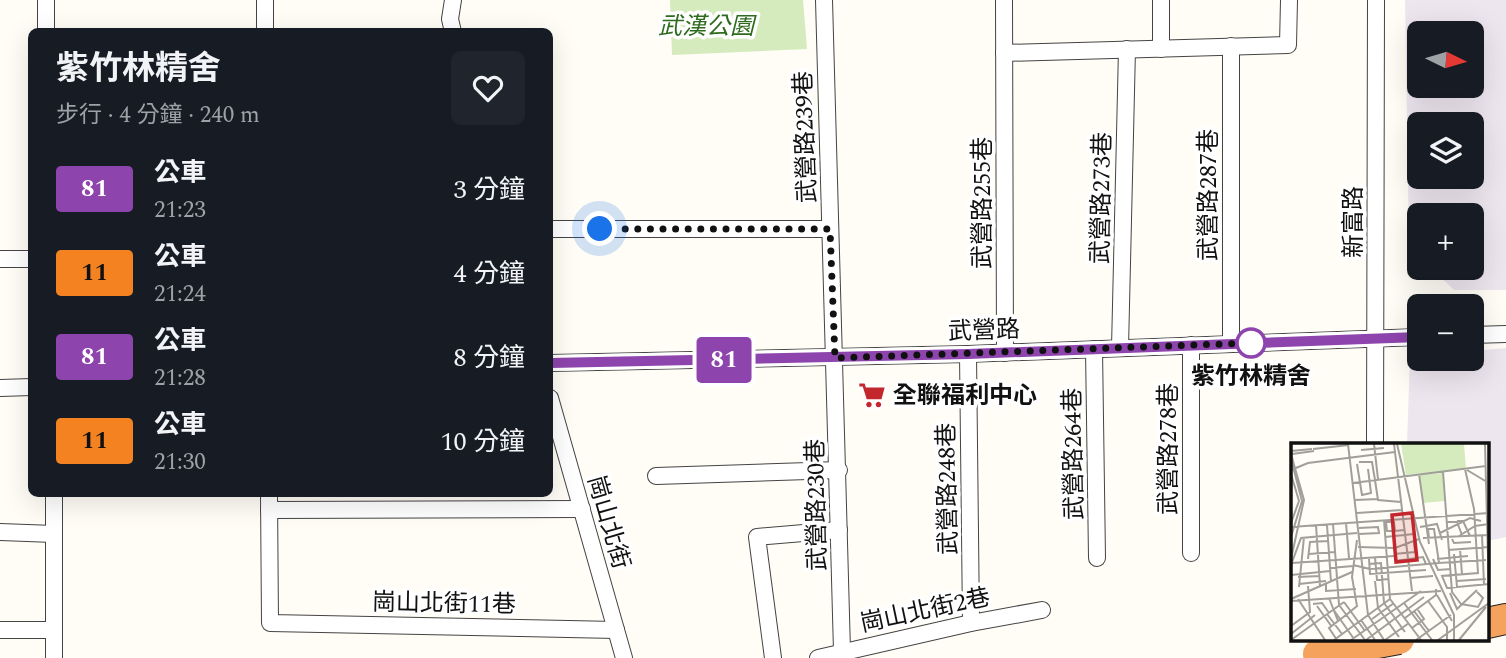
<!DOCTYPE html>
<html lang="zh-TW">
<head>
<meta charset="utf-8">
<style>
	:root { --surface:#171b24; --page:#20242c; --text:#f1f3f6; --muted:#9ea1a6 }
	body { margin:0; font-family:Spectral,"Noto Sans TC",serif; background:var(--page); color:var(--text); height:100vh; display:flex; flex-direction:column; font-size:26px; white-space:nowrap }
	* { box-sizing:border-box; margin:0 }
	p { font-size:23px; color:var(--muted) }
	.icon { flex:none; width:38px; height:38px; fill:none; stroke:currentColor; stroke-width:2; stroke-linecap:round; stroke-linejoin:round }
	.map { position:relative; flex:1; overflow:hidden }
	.sheet { position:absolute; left:28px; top:28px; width:525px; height:469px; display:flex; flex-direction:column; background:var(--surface); border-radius:10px; box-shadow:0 7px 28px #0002 }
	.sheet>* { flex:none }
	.badge { padding:0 14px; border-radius:5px; font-size:24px; line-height:46px }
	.needle { width:46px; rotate:95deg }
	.fabs { position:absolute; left:1407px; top:21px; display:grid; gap:14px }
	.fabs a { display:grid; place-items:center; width:77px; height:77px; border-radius:10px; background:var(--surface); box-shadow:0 7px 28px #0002; font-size:35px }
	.you { position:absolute; width:35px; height:35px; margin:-18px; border:5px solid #fff; border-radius:50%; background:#1a73e8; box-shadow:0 0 0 10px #1a73e833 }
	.map>.badge { position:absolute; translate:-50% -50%; box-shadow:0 0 0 4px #fff }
	.round { display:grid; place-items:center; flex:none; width:74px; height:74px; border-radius:10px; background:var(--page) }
	.summary { display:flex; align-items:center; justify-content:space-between; height:119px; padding:0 28px }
	h1 { font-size:33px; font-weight:700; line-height:52px }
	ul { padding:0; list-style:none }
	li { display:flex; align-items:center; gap:21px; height:84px; padding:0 28px }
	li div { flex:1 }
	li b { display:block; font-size:26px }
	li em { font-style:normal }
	li .badge { min-width:77px; font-weight:700; text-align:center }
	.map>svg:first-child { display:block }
	.industrial { fill:#eee6ef; fill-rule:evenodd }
	.green { fill:#d5ebbd }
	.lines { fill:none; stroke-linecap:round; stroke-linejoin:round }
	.minor-casing { stroke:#444; stroke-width:18 }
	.motorway-casing { stroke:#222; stroke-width:32 }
	.minor { stroke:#fff; stroke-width:16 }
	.motorway { stroke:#f5a25d; stroke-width:30 }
	.motorway-bridge-casing { stroke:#222; stroke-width:32; stroke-linecap:butt }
	.motorway-bridge { stroke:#f5a25d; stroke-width:30 }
	.line-casing { stroke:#fff; stroke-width:16 }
	.line { stroke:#8e44ad; stroke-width:10 }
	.walk { stroke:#111; stroke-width:7; stroke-dasharray:0 12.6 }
	.stop-dot { fill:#fff; stroke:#8e44ad; stroke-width:3.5 }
	.labels { text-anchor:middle; stroke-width:7; stroke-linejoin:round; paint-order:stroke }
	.park-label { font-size:24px; font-style:italic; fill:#2f6b1f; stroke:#fff }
	.street-label { font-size:24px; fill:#111; stroke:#fff }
	.stop-label { font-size:24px; font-weight:bold; fill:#111; stroke:#fff }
	.poi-label { font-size:24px; font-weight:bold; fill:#111; stroke:#fff; text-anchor:start }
	.inset-road { fill:none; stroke:#a09f9a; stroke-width:2 }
	.view { fill:#c4262e; fill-opacity:0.15; stroke:#c4262e; stroke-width:3.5 }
	.inset-edge { fill:none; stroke:#111; stroke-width:3.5 }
</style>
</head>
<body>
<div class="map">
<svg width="1506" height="658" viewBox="0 0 1506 658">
	<rect width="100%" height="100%" fill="#fffdf5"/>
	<g class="industrial">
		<path d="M1405,0h101v290h-52l-23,-22h41v-53h-53v42l-10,-10zM1419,33h53v53h-53zM1419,124h53v53h-53z"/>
		<path d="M1506,348v189l-19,4v-97h-80l3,-89 9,-1v5h53v-8z"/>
	</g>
	<path class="green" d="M670,0h133l4,49 -135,6z"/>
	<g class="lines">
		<defs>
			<g id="minor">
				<path d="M46,0v32"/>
				<path d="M453,0l-3,19 3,13"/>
				<path d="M824,0l18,651"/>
				<path d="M1004,0l1,353"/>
				<path d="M1161,0v49"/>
				<path d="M265,32v-32"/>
				<path d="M1231,46v298"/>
				<path d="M1004,53l284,-8 1,-45"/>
				<path d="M550,229h280"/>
				<path d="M0,259h32"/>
				<path d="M1472,335l34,-1"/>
				<path d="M1191,345v208"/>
				<path d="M1120,348l7,-299"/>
				<path d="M1094,349l3,209"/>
				<path d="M968,354l3,269"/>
				<path d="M550,363l418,-9 451,-17"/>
				<path d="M0,388l32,-1"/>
				<path d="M550,398l74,260"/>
				<path d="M1375,444l1,-444"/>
				<path d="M656,476l183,-6"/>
				<path d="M269,494l1,129 346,7"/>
				<path d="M269,510l313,-1"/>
				<path d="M0,532l54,2"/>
				<path d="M0,630h54"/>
				<path d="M54,658v-164"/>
				<path d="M773,658l-16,-121 82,-7"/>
				<path d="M818,658l153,-35 71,-13"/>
			</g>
			<path id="motorway" d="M1487,623l19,-4"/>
		</defs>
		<use href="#minor" class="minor-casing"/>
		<use href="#motorway" class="motorway-casing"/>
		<use href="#minor" class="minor"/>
		<use href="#motorway" class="motorway"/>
		<defs>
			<path id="motorway-bridge" d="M1318,654l81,-15"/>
		</defs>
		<use href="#motorway-bridge" class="motorway-bridge-casing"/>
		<use href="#motorway-bridge" class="motorway-bridge"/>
	</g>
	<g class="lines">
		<defs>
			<path id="line" d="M550,363l418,-9 451,-17"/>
		</defs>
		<use href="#line" class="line-casing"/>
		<use href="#line" class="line"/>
		<path class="walk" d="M600,229h230l5,129 416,-15"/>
	</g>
	<defs>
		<symbol id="supermarket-bare" viewBox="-9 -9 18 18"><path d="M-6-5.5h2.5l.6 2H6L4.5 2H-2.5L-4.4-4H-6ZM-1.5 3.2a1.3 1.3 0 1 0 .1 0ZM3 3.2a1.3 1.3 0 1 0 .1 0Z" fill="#c4262e" stroke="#fff" stroke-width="2.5" paint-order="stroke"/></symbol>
	</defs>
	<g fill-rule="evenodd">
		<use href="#supermarket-bare" x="853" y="376" width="38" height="38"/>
	</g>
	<circle class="stop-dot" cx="1251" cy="343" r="14"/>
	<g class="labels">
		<g class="park-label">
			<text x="706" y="34">武漢公園</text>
		</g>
		<g class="street-label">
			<text transform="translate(805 137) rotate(-92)" y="8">武營路239巷</text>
			<text transform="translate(1208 195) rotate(-90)" y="8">武營路287巷</text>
			<text transform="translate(1101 198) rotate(-89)" y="8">武營路273巷</text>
			<text transform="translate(982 203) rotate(-90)" y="8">武營路255巷</text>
			<text transform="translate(1353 222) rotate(-90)" y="8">新富路</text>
			<text transform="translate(984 330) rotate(-2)" y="8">武營路</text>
			<text transform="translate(1168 449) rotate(-90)" y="8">武營路278巷</text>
			<text transform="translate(1073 454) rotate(-91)" y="8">武營路264巷</text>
			<text transform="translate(947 489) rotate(-91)" y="8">武營路248巷</text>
			<text transform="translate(816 505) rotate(-91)" y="8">武營路230巷</text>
			<text transform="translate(609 522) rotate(74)" y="8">崗山北街</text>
			<text transform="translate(444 603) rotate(1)" y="8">崗山北街11巷</text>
			<text transform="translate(925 610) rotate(-12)" y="8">崗山北街2巷</text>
		</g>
		<g class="stop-label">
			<text x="1251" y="384">紫竹林精舍</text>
		</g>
		<g class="poi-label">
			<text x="893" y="403">全聯福利中心</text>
		</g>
	</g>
	<g transform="translate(1291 443)">
		<rect width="198" height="198" fill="#fffdf5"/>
		<path d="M110,1h63l2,25 -60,6zM152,30l1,28 -21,2 -4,-28z" fill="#d5ebbd"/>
		<path class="inset-road" d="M57,1l20,171 16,25M83,1l4,35M103,1l18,147M106,1l23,98 34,73v25M194,1l4,151M22,6l36,-4M70,7l23,-2M0,8l21,-2M0,11l13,46 -13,59M1,11l22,-3M0,16l11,42 -11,36M68,19h13l3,18M66,21l5,31 9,-2 -3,-24M174,26l9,40 4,64 -36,3 5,12 42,-4M0,27l17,-7 87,-11M176,27l20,12M152,29l9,120 9,12 17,3 5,-9 -6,-6M0,31l8,27 -8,22M128,31l10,70M84,37l3,20 23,2M62,40l133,-17M64,57l23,-1M66,70l45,-3M93,77l6,79 31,41M166,78h6l7,15M155,79h11l5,13M55,80l3,35M42,81l6,81 26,35M25,82l4,61M36,82l4,57M0,84l198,-14M129,84l17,-3 5,16M68,85l19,-1 1,6 -20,1M104,88l-1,-9h-8l1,9h8l9,-1M149,90l30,-15 11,3M191,92l2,50M168,93l16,-10 14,-2M94,94l29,-3M132,95l64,-3M138,95l-1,-9h6l5,34 47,-3M161,96l2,4 17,-1M67,104l37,1 24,-9M169,106l2,25M157,107l41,-3M18,111l26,-2M103,111l21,-2 -1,-11M163,111l3,33M84,114l2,23 12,-1M17,116l2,-17 18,-1M78,116l1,15 56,-4M142,116l5,11 13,-1M146,116l31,-3M104,118l28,-4 3,7M1,120l102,-7M78,121l12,-1 3,40 21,29M0,122l10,-27 56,-5M62,122l17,4 69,-6M39,125l23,-2M0,132l39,-4M7,134l21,-1M119,135l23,-2M84,138l3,27 21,29M166,138l29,-2M8,141l27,-3M35,141v7l30,-2M8,144l5,-50M159,150l7,16 20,-19M146,152l15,26M38,155l9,23M0,156l61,-27M7,156l27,41M0,158l150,-10M137,158l19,26v13M53,159l21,29M113,160l28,37M22,161l9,-1 7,10M26,163l15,21M42,166l21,30M123,168l15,20M36,171l15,20M55,172l11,-9 -5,-29 5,-37M114,175l31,-23v-6M81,176l22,-16M70,177l14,20M0,183l19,-14 -2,-26M121,185l12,-9 -6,-9M0,191l24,-19M0,197l53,-38M43,197l56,-41M46,197l-8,-12 17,-13M60,197l70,-49M75,197l58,-43M94,197l24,-17M125,197l35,-25M147,197l51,-37M168,197l27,-33"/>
		<path class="view" d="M121,70l5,47 -21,2 -4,-47z"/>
		<rect width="198" height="198" class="inset-edge"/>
	</g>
</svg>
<div class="fabs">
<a><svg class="needle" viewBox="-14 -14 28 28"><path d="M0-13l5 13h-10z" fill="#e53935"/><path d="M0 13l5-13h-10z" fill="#9ea1a6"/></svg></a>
<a><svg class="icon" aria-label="layers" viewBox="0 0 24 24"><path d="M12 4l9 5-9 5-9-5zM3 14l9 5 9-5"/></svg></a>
<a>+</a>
<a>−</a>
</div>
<div class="you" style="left:600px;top:229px"></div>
<b class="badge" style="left:724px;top:360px;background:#8e44ad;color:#fff">81</b>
<section class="sheet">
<div class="summary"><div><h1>紫竹林精舍</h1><p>步行 · 4 分鐘 · 240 m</p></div><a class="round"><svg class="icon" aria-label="heart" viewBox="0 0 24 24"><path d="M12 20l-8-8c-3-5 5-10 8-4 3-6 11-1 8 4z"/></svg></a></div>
<ul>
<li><span class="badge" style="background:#8e44ad;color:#fff">81</span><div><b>公車</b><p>21:23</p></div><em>3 分鐘</em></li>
<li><span class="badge" style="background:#f58220;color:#111">11</span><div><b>公車</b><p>21:24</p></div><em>4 分鐘</em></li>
<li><span class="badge" style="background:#8e44ad;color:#fff">81</span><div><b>公車</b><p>21:28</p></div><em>8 分鐘</em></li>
<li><span class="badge" style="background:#f58220;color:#111">11</span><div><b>公車</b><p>21:30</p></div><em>10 分鐘</em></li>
</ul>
</section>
</div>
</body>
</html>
